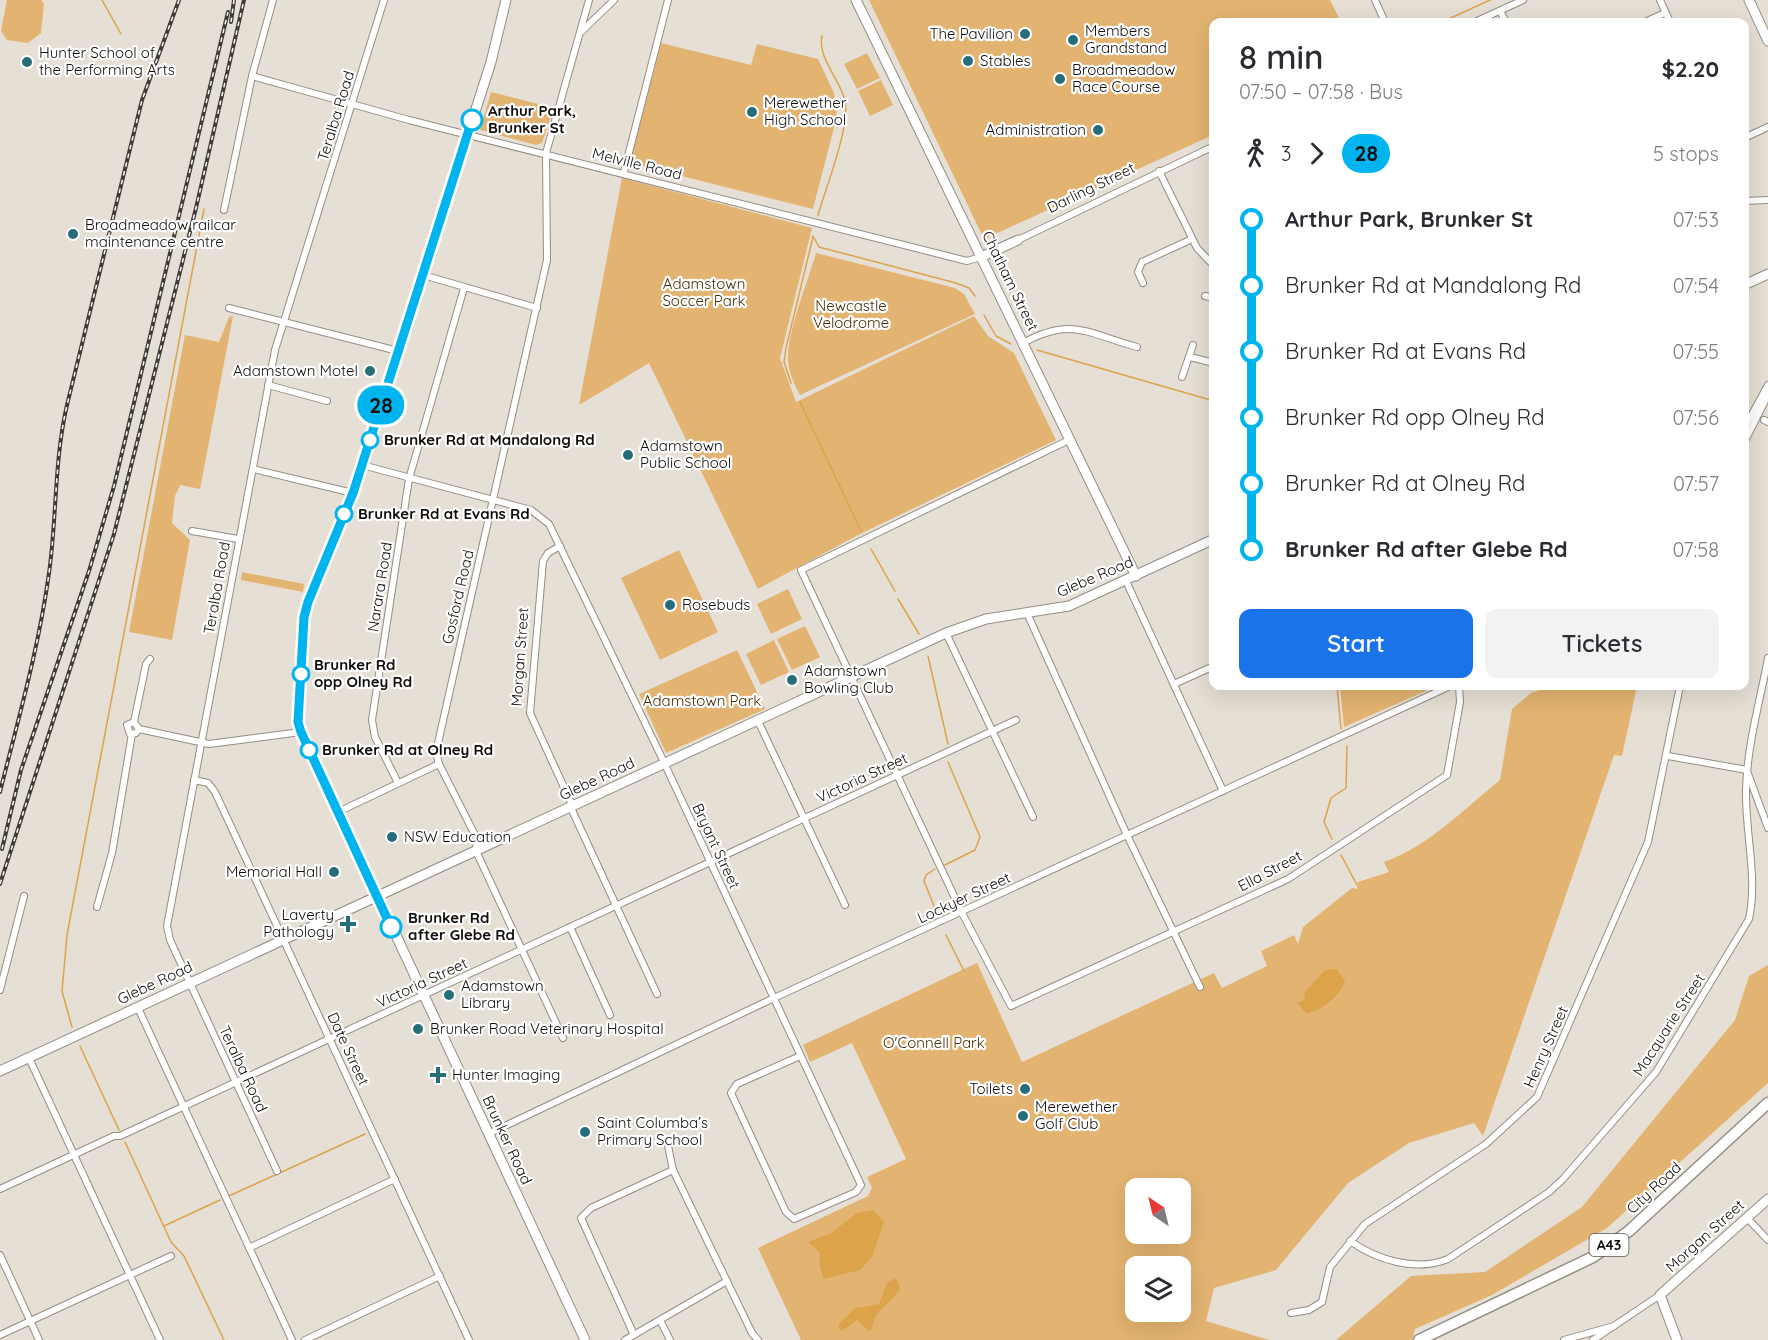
<!DOCTYPE html>
<html lang="en">
<head>
<meta charset="utf-8">
<style>
	:root { --surface:#fff; --page:#f2f2f3; --text:#2b2b33; --muted:#7c7c81; --accent:#1a73e8 }
	body { margin:0; font-family:Quicksand,sans-serif; background:var(--page); color:var(--text); height:100vh; display:flex; flex-direction:column; font-size:22px; white-space:nowrap }
	* { box-sizing:border-box; margin:0 }
	p { font-size:20px; color:var(--muted) }
	.icon { flex:none; width:33px; height:33px; fill:none; stroke:currentColor; stroke-width:2; stroke-linecap:round; stroke-linejoin:round }
	.map { position:relative; flex:1; overflow:hidden }
	.sheet { position:absolute; left:1209px; top:18px; width:540px; height:672px; display:flex; flex-direction:column; background:var(--surface); border-radius:12px; box-shadow:0 6px 24px #0002 }
	.sheet>* { flex:none }
	.badge { padding:0 12px; border-radius:20px; font-size:21px; line-height:39px }
	.needle { width:39px; rotate:325deg }
	.tools { position:absolute; left:1125px; top:1178px; display:grid; gap:12px }
	.tools a { display:grid; place-items:center; width:66px; height:66px; border-radius:12px; background:var(--surface); box-shadow:0 6px 24px #0002; font-size:30px }
	.map>.badge { position:absolute; translate:-50% -50%; box-shadow:0 0 0 3px #fff }
	.legs { display:flex; align-items:center; gap:9px; height:66px; padding:0 30px; font-size:20px }
	.legs p { margin-inline-start:auto }
	.summary { display:flex; align-items:center; justify-content:space-between; height:102px; padding:0 30px }
	h1 { font-size:33px; font-weight:600; line-height:45px }
	.button { display:flex; gap:12px; margin-top:auto; padding:12px 30px }
	.button a { flex:1; height:69px; border-radius:12px; background:var(--accent); color:#fff; font-size:24px; font-weight:600; line-height:69px; text-align:center }
	.button a+a { background:var(--page); color:var(--text) }
	ul { padding:0 30px; list-style:none }
	li { display:flex; align-items:center; gap:21px; height:66px; font-size:22px }
	li i { display:grid; place-items:center; width:9px; height:100%; margin:0 8px; background:currentColor }
	li i::after { content:''; width:15px; height:15px; margin:-8px; border:4px solid; border-radius:50%; background:var(--surface) }
	li p { margin-inline-start:auto }
	li:first-child i { background:linear-gradient(#0000 50%,currentColor 0) }
	li:last-child i { background:linear-gradient(currentColor 50%,#0000 0) }
	.map>svg:first-child { display:block }
	.green { fill:#e3b471; fill-rule:evenodd }
	.water { fill:#dda34a }
	.lines { fill:none; stroke-linecap:round; stroke-linejoin:round }
	.stream { stroke:#dda34a; stroke-width:1.5 }
	.street-casing { stroke:#948d84; stroke-width:8 }
	.secondary-casing { stroke:#948d84; stroke-width:11 }
	.highway-casing { stroke:#948d84; stroke-width:13 }
	.street { stroke:#fff; stroke-width:6 }
	.secondary { stroke:#fff; stroke-width:9 }
	.highway { stroke:#fff; stroke-width:10 }
	.rail-casing { stroke:#3f3b37; stroke-width:4 }
	.rail { stroke:#fff; stroke-width:1.5; stroke-dasharray:4.5; stroke-linecap:butt }
	.line-1-casing { stroke:#fff; stroke-width:14 }
	.line-1 { stroke:#00b5ef; stroke-width:9 }
	.poi-dot { fill:#256e79; stroke:#fff; stroke-width:2 }
	.stop-1-dot { fill:#fff; stroke:#00b5ef; stroke-width:3 }
	.labels { text-anchor:middle; stroke-width:4.5; stroke-linejoin:round; paint-order:stroke }
	.shield { fill:#fff; stroke:#585654; stroke-width:1.5 }
	.shield-label { font-size:14px; font-weight:bold; fill:#100d0a }
	.poi-label { font-size:15px; fill:#100d0a; stroke:#fff; text-anchor:start }
	.stop-label { font-size:15px; font-weight:bold; fill:#100d0a; stroke:#fff; text-anchor:start }
	.street-label { font-size:15px; fill:#100d0a; stroke:#fff }
	.park-label { font-size:15px; fill:#462f08; stroke:#fff }
</style>
</head>
<body>
<div class="map">
<svg width="1768" height="1340" viewBox="0 0 1768 1340">
	<rect width="100%" height="100%" fill="#e6dfd5"/>
	<g class="green">
		<path d="M7,0h34l3,4 -3,29 -13,10 -21,-3 -6,-9z"/>
		<path d="M869,0h461l11,22h-127l-1,113 -229,104z"/>
		<path d="M661,43l90,22 6,-21 61,15 16,34 3,23 -24,93 -183,-46z"/>
		<path d="M867,53l13,25 -23,11 -13,-25z"/>
		<path d="M881,80l12,25 -23,11 -12,-25z"/>
		<path d="M491,92l63,16 -12,35 -6,2 -56,-15z"/>
		<path d="M622,178l190,50 -32,130 16,44 178,-86 14,20 26,17 42,87 -198,95 -100,54 -109,-226 -70,42z"/>
		<path d="M816,253l139,35 9,6 11,20 -175,81c-6,-11 -11,-22 -12,-35 -1,-28 20,-79 28,-107z"/>
		<path d="M233,316l-33,173 -20,-4 -5,11 -3,27 18,17 -18,100 -43,-8 56,-297 34,7 10,-25z"/>
		<path d="M679,550l39,82 -58,28 -39,-82z"/>
		<path d="M242,572l62,12 -1,8 -62,-12z"/>
		<path d="M788,589l14,30 -31,15 -14,-30z"/>
		<path d="M805,626l15,31 -28,13 -15,-31z"/>
		<path d="M774,640l15,32 -28,13 -15,-31z"/>
		<path d="M737,650l28,59 -99,44 -27,-59z"/>
		<path d="M1340,686h97l-93,41z"/>
		<path d="M1553,686h84l-15,70 -8,-1 -131,381 -9,-13 -65,20 -61,40 -72,87 -62,18 -8,33 63,19h-468l-43,-92 110,-52 4,-8 -5,-11 39,-18 -54,-116 -42,19 -7,-17 174,-82 45,99 192,-89 8,15 45,-22 -6,-15 33,-16 4,9 5,-17 49,-39 5,1 1,-7 31,-10 -5,-10c45,-16 80,-53 116,-82l12,-71 19,-16zM1136,1188h44v45h-44zM1136,1266h44v45h-44z"/>
		<path d="M1768,965v118l-161,145 -115,67 -77,34 -3,11h-76l75,-64 74,-4 97,-65 153,-187 14,-44z"/>
	</g>
	<g class="water">
		<path d="M1336,969l9,11c-3,15 -24,32 -39,33l-9,-10 7,-3 1,-8 20,-22z"/>
		<path d="M873,1210l11,12 -12,35 -12,13 -36,9 -5,-15 1,-11 -12,-11 23,-9 26,-20z"/>
		<path d="M896,1278l4,10c-8,16 -27,21 -28,42l-3,1 -12,-11 -15,11 -3,-3 -1,-3 17,-17 24,-4 8,-21z"/>
	</g>
	<g class="lines">
		<g class="stream">
			<path d="M102,0l19,34"/>
			<path d="M1442,22l48,-22"/>
			<path d="M818,215c8,-28 32,-87 27,-114 -4,-21 -28,-43 -23,-65"/>
			<path d="M813,236l6,11 137,36 13,5 6,8"/>
			<path d="M984,315l12,21 15,8"/>
			<path d="M1037,350l177,51"/>
			<path d="M791,383l-7,-21 2,-14 27,-111"/>
			<path d="M800,402l61,129"/>
			<path d="M871,549l24,42"/>
			<path d="M898,599l21,35"/>
			<path d="M928,656l20,88"/>
			<path d="M1337,686l4,43"/>
			<path d="M1332,839l-8,-17 7,-24 15,-10 1,-42"/>
			<path d="M1341,855l16,30"/>
			<path d="M945,865l30,-15 5,-13 -32,-75"/>
			<path d="M935,869l-9,6 -2,6 14,35"/>
			<path d="M946,935l18,36"/>
			<path d="M72,1027l-10,-36 5,-56 137,-726"/>
			<path d="M80,1046l39,84"/>
			<path d="M125,1142l46,100 13,14 40,84"/>
			<path d="M229,1196l136,-62"/>
			<path d="M164,1226l56,-26"/>
		</g>
		<defs>
			<g id="street">
				<path d="M1375,0l10,22"/>
				<path d="M1660,0l10,22"/>
				<path d="M1500,11l6,11"/>
				<path d="M1475,22l48,-22"/>
				<path d="M1645,22l20,-9"/>
				<path d="M581,32l33,-32"/>
				<path d="M252,76l157,44 558,141 14,-4"/>
				<path d="M1744,138l24,-11"/>
				<path d="M1159,171l38,77 17,18"/>
				<path d="M624,172l44,-172"/>
				<path d="M1744,201l24,-1"/>
				<path d="M224,210l28,-134 21,-76"/>
				<path d="M1018,240l196,-94"/>
				<path d="M423,275l114,33"/>
				<path d="M1143,283l-5,-11 4,-10 50,-23"/>
				<path d="M1205,296l9,2"/>
				<path d="M229,308l169,43"/>
				<path d="M1023,343c49,-27 65,-9 114,4"/>
				<path d="M1190,357l24,6"/>
				<path d="M1182,377l11,-32"/>
				<path d="M268,385l59,16"/>
				<path d="M1764,420l4,2"/>
				<path d="M1744,429l24,-44"/>
				<path d="M1071,439l-270,131 161,343 49,93 277,-127 159,-104 13,-73 -1,-16"/>
				<path d="M1744,443l24,-48"/>
				<path d="M362,465l169,45 18,14 112,232 200,429 -5,7 -62,27 -8,-7 -55,-119 6,-9 63,-28"/>
				<path d="M253,469l100,24"/>
				<path d="M192,531l46,8"/>
				<path d="M560,546l-12,7 -5,8 -13,152 43,94"/>
				<path d="M1126,581l97,210"/>
				<path d="M1027,613l100,222 73,152"/>
				<path d="M946,633l87,184"/>
				<path d="M1174,684l40,-18"/>
				<path d="M758,721l87,184"/>
				<path d="M134,722l-7,3 3,9 6,-1 3,-4 -5,-7 12,-58 4,-5"/>
				<path d="M139,729l70,15 92,-12"/>
				<path d="M1668,756l79,14"/>
				<path d="M1747,771l21,57"/>
				<path d="M194,780l14,3 7,9 254,548"/>
				<path d="M398,783l-23,-46 -3,-17 37,-241 55,-191"/>
				<path d="M571,808l86,186"/>
				<path d="M338,812l101,-48"/>
				<path d="M97,907l15,-54 20,-119"/>
				<path d="M570,927l40,88"/>
				<path d="M0,990l24,-94"/>
				<path d="M138,1008l154,332"/>
				<path d="M563,1038l-87,-187 1,-12 -38,-75 -3,-12 111,-492 -1,-107 43,-153"/>
				<path d="M29,1058l131,282"/>
				<path d="M488,1134l286,-136 676,-312"/>
				<path d="M667,1141l6,29"/>
				<path d="M277,1171l-107,-231 -3,-14 108,-576 109,-350"/>
				<path d="M0,1189l114,-53h6l43,-20 853,-396"/>
				<path d="M1747,1218l21,22"/>
				<path d="M1350,1241c27,19 66,31 98,18l101,-67 14,-13 93,-107 93,-153c9,-42 -4,-86 -3,-129 1,-44 14,-89 22,-132"/>
				<path d="M249,1248l146,-69"/>
				<path d="M0,1255l39,85"/>
				<path d="M1291,1313l18,-3 13,-8 8,-35 35,-43 121,-80 51,-47 111,-255 32,-156"/>
				<path d="M660,1320l10,20"/>
				<path d="M0,1335l171,-79"/>
				<path d="M634,1335l-53,-117 10,-10 82,-38 79,163 6,7"/>
				<path d="M305,1340l135,-64"/>
				<path d="M625,1340l102,-59"/>
				<path d="M1564,1340l50,-14"/>
				<path d="M1593,1340l67,-45"/>
			</g>
			<g id="secondary">
				<path d="M506,0l-15,62 -138,431 -45,109 -4,15 -6,105 3,10 284,608"/>
				<path d="M856,0l280,576"/>
				<path d="M1749,0l19,41"/>
				<path d="M981,257l37,-17"/>
				<path d="M1744,285l24,-11"/>
				<path d="M0,1071l946,-438 40,-14 83,-13 145,-67"/>
				<path d="M1677,1340l-17,-45 108,-96"/>
			</g>
			<path id="highway" d="M1419,1340l174,-83 36,-26 139,-128"/>
		</defs>
		<use href="#street" class="street-casing"/>
		<use href="#secondary" class="secondary-casing"/>
		<use href="#highway" class="highway-casing"/>
		<use href="#street" class="street"/>
		<use href="#secondary" class="secondary"/>
		<use href="#highway" class="highway"/>
		<defs>
			<g id="rail">
				<path d="M231,22l3,-22"/>
				<path d="M0,792c18,-72 39,-145 49,-219 8,-56 5,-112 18,-168l75,-305 37,-100"/>
				<path d="M2,849l19,-79 68,-199 25,-85 114,-474"/>
				<path d="M0,884l114,-350 82,-326 48,-208"/>
			</g>
		</defs>
		<use href="#rail" class="rail-casing"/>
		<use href="#rail" class="rail"/>
	</g>
	<g class="lines">
		<defs>
			<path id="line-1" d="M391,927l-90,-195 -3,-10 6,-105 4,-15 45,-109 119,-373"/>
		</defs>
		<use href="#line-1" class="line-1-casing"/>
		<use href="#line-1" class="line-1"/>
	</g>
	<g class="poi-dot">
		<circle cx="1025" cy="34" r="6"/>
		<circle cx="1073" cy="40" r="6"/>
		<circle cx="968" cy="61" r="6"/>
		<circle cx="27" cy="62" r="6"/>
		<circle cx="1060" cy="79" r="6"/>
		<circle cx="752" cy="112" r="6"/>
		<circle cx="1098" cy="130" r="6"/>
		<circle cx="73" cy="234" r="6"/>
		<circle cx="370" cy="371" r="6"/>
		<circle cx="628" cy="455" r="6"/>
		<circle cx="670" cy="605" r="6"/>
		<circle cx="792" cy="680" r="6"/>
		<circle cx="392" cy="837" r="6"/>
		<circle cx="334" cy="872" r="6"/>
		<path d="M345 915h6v6h6v6h-6v6h-6v-6h-6v-6h6z"/>
		<circle cx="449" cy="995" r="6"/>
		<circle cx="418" cy="1029" r="6"/>
		<path d="M435 1066h6v6h6v6h-6v6h-6v-6h-6v-6h6z"/>
		<circle cx="1025" cy="1089" r="6"/>
		<circle cx="1023" cy="1116" r="6"/>
		<circle cx="585" cy="1132" r="6"/>
	</g>
	<g class="stop-1-dot">
		<circle cx="472" cy="120" r="10"/>
		<circle cx="370" cy="440" r="8"/>
		<circle cx="344" cy="514" r="8"/>
		<circle cx="301" cy="674" r="8"/>
		<circle cx="309" cy="750" r="8"/>
		<circle cx="391" cy="927" r="10"/>
	</g>
	<g class="labels">
		<rect class="shield" x="1589.5" y="1234" width="39" height="22" rx="4.5"/>
		<g class="shield-label">
			<text x="1609" y="1250">A43</text>
		</g>
		<g class="poi-label">
			<text x="1085" y="36">Members<tspan x="1085" dy="17">Grandstand</tspan></text>
			<text x="1013" y="39" text-anchor="end">The Pavilion</text>
			<text x="39" y="58">Hunter School of<tspan x="39" dy="17">the Performing Arts</tspan></text>
			<text x="980" y="66">Stables</text>
			<text x="1072" y="75">Broadmeadow<tspan x="1072" dy="17">Race Course</tspan></text>
			<text x="764" y="108">Merewether<tspan x="764" dy="17">High School</tspan></text>
			<text x="1086" y="135" text-anchor="end">Administration</text>
			<text x="85" y="230">Broadmeadow railcar<tspan x="85" dy="17">maintenance centre</tspan></text>
			<text x="358" y="376" text-anchor="end">Adamstown Motel</text>
			<text x="640" y="451">Adamstown<tspan x="640" dy="17">Public School</tspan></text>
			<text x="682" y="610">Rosebuds</text>
			<text x="804" y="676">Adamstown<tspan x="804" dy="17">Bowling Club</tspan></text>
			<text x="404" y="842">NSW Education</text>
			<text x="322" y="877" text-anchor="end">Memorial Hall</text>
			<text x="334" y="920" text-anchor="end">Laverty<tspan x="334" dy="17">Pathology</tspan></text>
			<text x="461" y="991">Adamstown<tspan x="461" dy="17">Library</tspan></text>
			<text x="430" y="1034">Brunker Road Veterinary Hospital</text>
			<text x="452" y="1080">Hunter Imaging</text>
			<text x="1013" y="1094" text-anchor="end">Toilets</text>
			<text x="1035" y="1112">Merewether<tspan x="1035" dy="17">Golf Club</tspan></text>
			<text x="597" y="1128">Saint Columba’s<tspan x="597" dy="17">Primary School</tspan></text>
		</g>
		<g class="stop-label">
			<text x="488" y="116">Arthur Park,<tspan x="488" dy="17">Brunker St</tspan></text>
			<text x="384" y="445">Brunker Rd at Mandalong Rd</text>
			<text x="358" y="519">Brunker Rd at Evans Rd</text>
			<text x="314" y="670">Brunker Rd<tspan x="314" dy="17">opp Olney Rd</tspan></text>
			<text x="322" y="755">Brunker Rd at Olney Rd</text>
			<text x="408" y="923">Brunker Rd<tspan x="408" dy="17">after Glebe Rd</tspan></text>
		</g>
		<g class="street-label">
			<text transform="translate(336 116) rotate(-73)" y="5">Teralba Road</text>
			<text transform="translate(637 164) rotate(14)" y="5">Melville Road</text>
			<text transform="translate(1091 188) rotate(-26)" y="5">Darling Street</text>
			<text transform="translate(1010 281) rotate(64)" y="5">Chatham Street</text>
			<text transform="translate(1095 577) rotate(-23)" y="5">Glebe Road</text>
			<text transform="translate(380 587) rotate(-81)" y="5">Narara Road</text>
			<text transform="translate(217 588) rotate(-80)" y="5">Teralba Road</text>
			<text transform="translate(458 597) rotate(-77)" y="5">Gosford Road</text>
			<text transform="translate(520 657) rotate(-86)" y="5">Morgan Street</text>
			<text transform="translate(862 778) rotate(-25)" y="5">Victoria Street</text>
			<text transform="translate(597 779) rotate(-25)" y="5">Glebe Road</text>
			<text transform="translate(716 846) rotate(65)" y="5">Bryant Street</text>
			<text transform="translate(1270 871) rotate(-28)" y="5">Ella Street</text>
			<text transform="translate(964 898) rotate(-25)" y="5">Lockyer Street</text>
			<text transform="translate(155 983) rotate(-25)" y="5">Glebe Road</text>
			<text transform="translate(422 983) rotate(-25)" y="5">Victoria Street</text>
			<text transform="translate(1669 1025) rotate(-57)" y="5">Macquarie Street</text>
			<text transform="translate(1546 1047) rotate(-66)" y="5">Henry Street</text>
			<text transform="translate(348 1049) rotate(65)" y="5">Date Street</text>
			<text transform="translate(243 1069) rotate(65)" y="5">Teralba Road</text>
			<text transform="translate(507 1140) rotate(65)" y="5">Brunker Road</text>
			<text transform="translate(1654 1188) rotate(-43)" y="5">City Road</text>
			<text transform="translate(1705 1236) rotate(-42)" y="5">Morgan Street</text>
		</g>
		<g class="park-label">
			<text x="704" y="289">Adamstown<tspan x="704" dy="17">Soccer Park</tspan></text>
			<text x="851" y="311">Newcastle<tspan x="851" dy="17">Velodrome</tspan></text>
			<text x="702" y="706">Adamstown Park</text>
			<text x="934" y="1048">O'Connell Park</text>
		</g>
	</g>
</svg>
<div class="tools">
<a><svg class="needle" viewBox="-14 -14 28 28"><path d="M0-13l5 13h-10z" fill="#e53935"/><path d="M0 13l5-13h-10z" fill="#7c7c81"/></svg></a>
<a><svg class="icon" aria-label="layers" viewBox="0 0 24 24"><path d="M12 4l9 5-9 5-9-5zM3 14l9 5 9-5"/></svg></a>
</div>
<b class="badge" style="left:381px;top:405px;background:#00b5ef;color:#111">28</b>
<section class="sheet">
<div class="summary"><div><h1>8 min</h1><p>07:50 – 07:58 · Bus</p></div><b>$2.20</b></div>
<div class="legs"><svg class="icon" aria-label="walk" viewBox="0 0 24 24"><circle cx="13" cy="4" r="2"/><path d="M13 8l-2 6 4 7M11 14l-3 7M7 12l3-4h3l4 4"/></svg>3<svg class="icon" aria-label="forward" viewBox="0 0 24 24"><path d="M9 5l7 7-7 7"/></svg><b class="badge" style="background:#00b5ef;color:#111">28</b><p>5 stops</p></div>
<ul>
<li><i style="color:#00b5ef"></i><b>Arthur Park, Brunker St</b><p>07:53</p></li>
<li><i style="color:#00b5ef"></i><span>Brunker Rd at Mandalong Rd</span><p>07:54</p></li>
<li><i style="color:#00b5ef"></i><span>Brunker Rd at Evans Rd</span><p>07:55</p></li>
<li><i style="color:#00b5ef"></i><span>Brunker Rd opp Olney Rd</span><p>07:56</p></li>
<li><i style="color:#00b5ef"></i><span>Brunker Rd at Olney Rd</span><p>07:57</p></li>
<li><i style="color:#00b5ef"></i><b>Brunker Rd after Glebe Rd</b><p>07:58</p></li>
</ul>
<div class="button"><a>Start</a><a>Tickets</a></div>
</section>
</div>
</body>
</html>
